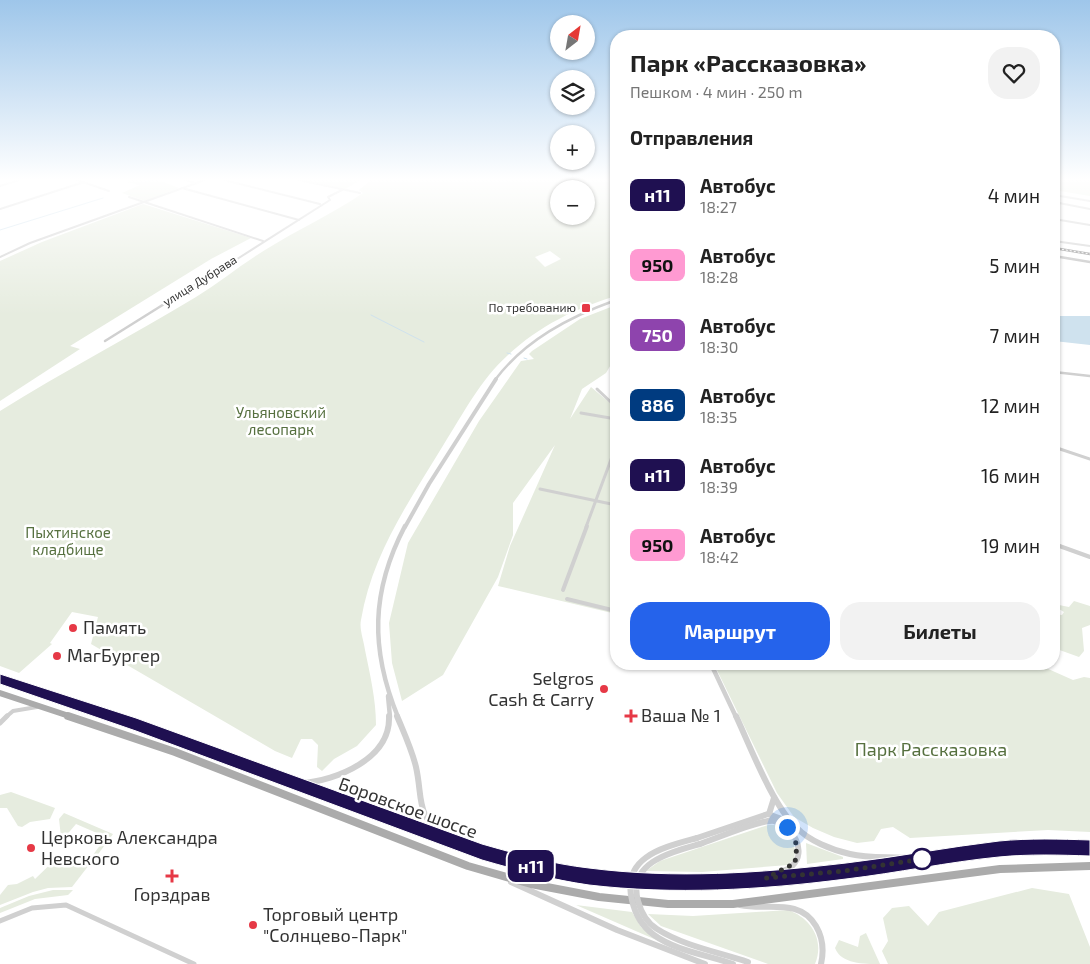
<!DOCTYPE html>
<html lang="ru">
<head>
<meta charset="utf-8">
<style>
	:root { --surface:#fff; --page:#f2f2f2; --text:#222; --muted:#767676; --accent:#2563eb }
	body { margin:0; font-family:"Exo 2",sans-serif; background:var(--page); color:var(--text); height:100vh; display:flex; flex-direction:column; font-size:19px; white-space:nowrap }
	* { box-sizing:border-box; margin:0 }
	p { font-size:16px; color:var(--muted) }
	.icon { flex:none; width:28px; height:28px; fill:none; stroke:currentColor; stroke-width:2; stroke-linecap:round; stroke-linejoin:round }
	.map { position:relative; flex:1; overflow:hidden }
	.side { position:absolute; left:610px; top:30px; width:450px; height:640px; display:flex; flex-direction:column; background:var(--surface); border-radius:20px; box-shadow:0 1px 4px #0004 }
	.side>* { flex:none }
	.badge { padding:0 10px; border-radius:8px; font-size:18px; line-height:32px }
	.needle { width:32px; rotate:31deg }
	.fabs { position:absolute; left:550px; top:15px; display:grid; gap:10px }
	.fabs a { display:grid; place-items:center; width:45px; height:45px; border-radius:50%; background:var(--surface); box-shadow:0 1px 4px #0004; font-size:25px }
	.you { position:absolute; width:25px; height:25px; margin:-12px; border:4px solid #fff; border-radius:50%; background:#1a73e8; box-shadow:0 0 0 8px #1a73e833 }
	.map>.badge { position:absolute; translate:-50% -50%; box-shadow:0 0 0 2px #fff }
	h2 { padding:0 20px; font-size:19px; line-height:45px }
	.round { display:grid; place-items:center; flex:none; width:52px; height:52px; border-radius:20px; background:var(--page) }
	.summary { display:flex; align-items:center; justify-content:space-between; height:85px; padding:0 20px }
	h1 { font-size:24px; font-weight:700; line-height:38px }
	.cta { display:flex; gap:10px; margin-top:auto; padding:10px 20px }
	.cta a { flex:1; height:58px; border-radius:20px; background:var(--accent); color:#fff; font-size:20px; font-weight:700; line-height:58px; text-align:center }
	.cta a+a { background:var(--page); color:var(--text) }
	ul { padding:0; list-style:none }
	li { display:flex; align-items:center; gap:15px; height:70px; padding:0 20px }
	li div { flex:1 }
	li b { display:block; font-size:19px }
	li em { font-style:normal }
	li .badge { min-width:55px; font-weight:700; text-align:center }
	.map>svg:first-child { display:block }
	.green { fill:#e6ecdf; fill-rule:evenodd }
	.water { fill:#cfe2ee }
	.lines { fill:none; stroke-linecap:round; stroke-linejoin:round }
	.stream { stroke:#cfe2ee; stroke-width:1 }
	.minor-far4 { stroke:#d0d0d0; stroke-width:2 }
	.minor-far3 { stroke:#d0d0d0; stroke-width:2.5 }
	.minor-far2 { stroke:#d0d0d0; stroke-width:3 }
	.minor-far1 { stroke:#d0d0d0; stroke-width:4 }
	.minor { stroke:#d0d0d0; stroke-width:5 }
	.tertiary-far3 { stroke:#d0d0d0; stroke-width:2.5 }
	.tertiary-far2 { stroke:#d0d0d0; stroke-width:4 }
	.tertiary-far1 { stroke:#d0d0d0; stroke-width:4.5 }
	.tertiary { stroke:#d0d0d0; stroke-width:6 }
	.secondary { stroke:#bdbdbd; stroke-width:2.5 }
	.primary-far1 { stroke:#ababab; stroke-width:6 }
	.primary { stroke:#ababab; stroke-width:8 }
	.rail-casing { stroke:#888; stroke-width:2.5 }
	.rail { stroke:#fff; stroke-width:1; stroke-dasharray:2; stroke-linecap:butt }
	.tertiary-bridge { stroke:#d0d0d0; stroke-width:6 }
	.line { fill:#1f1051; stroke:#fff }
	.walk { stroke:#333; stroke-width:5; stroke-dasharray:0 9 }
	.poi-dot { fill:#e63946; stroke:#fff; stroke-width:2 }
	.stop-dot { fill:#fff; stroke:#1f1051; stroke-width:2.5 }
	.labels { text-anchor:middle; stroke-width:5; stroke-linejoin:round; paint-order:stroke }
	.far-street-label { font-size:12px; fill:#333; stroke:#fff }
	.far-poi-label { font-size:12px; fill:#333; stroke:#fff; text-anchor:end }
	.park-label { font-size:15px; fill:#56703f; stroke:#fff }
	.near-poi-label { font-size:18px; fill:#333; stroke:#fff; text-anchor:start }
	.near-park-label { font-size:18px; fill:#56703f; stroke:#fff }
	.near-street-label { font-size:18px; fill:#333; stroke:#fff }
</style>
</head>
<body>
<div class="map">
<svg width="1090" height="964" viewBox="0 0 1090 964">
	<rect width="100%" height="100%" fill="#fff"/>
	<g class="green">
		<path d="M130,180h28l21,8 -34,13 -23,-8 18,-8 -14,-3z"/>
		<path d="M303,180h58l-16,9z"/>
		<path d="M371,180h245v116c-40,12 -77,30 -108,59 -27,24 -45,59 -64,89 -34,56 -72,110 -83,176 -2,9 3,21 4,30 5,25 11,49 11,75l-19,21 -23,13 -12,12 -5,-4 1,-22 -6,-6h-11l-9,19 -17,-7 -184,-107 7,-27 -26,-5 -22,31 2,1 -33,29 -19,-7v-255c64,-40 131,-75 196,-114 24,-15 46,-33 69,-47 32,-20 67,-36 98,-57l-4,-3zM559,189h27v27h-27zM550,251l11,8 -16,8 -10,-10z"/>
		<path d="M1054,180h36v16l-36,-6z"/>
		<path d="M143,204l108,34 -40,21 -141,87 10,3 -80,52v-140l42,-19z"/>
		<path d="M616,305v51l-10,17 -24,16 -12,30 21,-32 25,21v206l-118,-28 12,-40 45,-101 -42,58v32l-15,42 -55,98 -41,26 -10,-38 -3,-40 19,-80 71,-122 42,-60 13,-2 -5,-5 3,-3 48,-32z"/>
		<path d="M1074,601l16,5v19l-8,3 2,23 -5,6 -25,-9v-34l8,1 2,-3 -10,-6v-2l15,3z"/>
		<path d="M714,664h323l36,16 11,-3 6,1v154l-42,-2 -138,8 -17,-11 -12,2 -7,12 -17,2 -23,-6 -21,-9 -19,-11 -17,-24z"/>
		<path d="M11,792l44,16 -5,11 -20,3 -8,5 -4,-1 -11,-18h-7v-13z"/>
		<path d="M64,813l49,21 -17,23 -3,-2 13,-18 -30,-13 -12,14 -3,-1 -2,-18z"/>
		<path d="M768,825c19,-2 30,17 26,34l-6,6 -86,7 -56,-1 14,-10z"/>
		<path d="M806,843l37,14v2l-36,5z"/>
		<path d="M60,855l29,10 -17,22 -24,1 -15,4 -33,13v-10l8,-10 9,-1 16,-8 2,3z"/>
		<path d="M1032,888l37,6 21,53v17h-202l-6,-13 6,-10 -5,-23 9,-10 17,-2 19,20 11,-14z"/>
		<path d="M53,890h20l-5,5 -33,4 -35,14v-5l29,-12z"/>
		<path d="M576,905l56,7 9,15 20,15z"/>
		<path d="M788,910c23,8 37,30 27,54h-47l-107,-38 -13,-12 45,2z"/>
		<path d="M866,933l14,31c-16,0 -39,0 -45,-16l4,-8 19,7 2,-11z"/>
	</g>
	<path class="water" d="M1054,316h36v29l-36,-4z"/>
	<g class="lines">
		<g class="stream">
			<path d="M138,184l16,-4"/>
			<path d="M0,230l103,-32"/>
			<path d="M371,315l53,27"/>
			<path d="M507,353l4,1"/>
			<path d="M524,358l3,1"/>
		</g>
		<g class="minor-far4">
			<path d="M77,180l32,11"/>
			<path d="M185,180l11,3"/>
			<path d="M224,180l96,24"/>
			<path d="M299,180l61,13"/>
			<path d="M0,186l19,-6"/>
			<path d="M182,188l117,32"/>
			<path d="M1054,195l36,6"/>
			<path d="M129,197l134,44"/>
			<path d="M1054,202l36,7"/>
			<path d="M0,209l84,-27"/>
			<path d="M1054,219l36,6"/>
			<path d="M1054,241l36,5"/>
			<path d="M0,257l30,-14 175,-63"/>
			<path d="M223,268l107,-68 -2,-3 14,-7"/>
		</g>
		<g class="minor-far3">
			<path d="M105,341l120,-75"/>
			<path d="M1054,372l36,4"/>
		</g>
		<g class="minor-far2">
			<path d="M597,389l19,18"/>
			<path d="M581,413l35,6"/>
			<path d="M1054,447l36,12"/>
			<path d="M540,489l76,16"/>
			<path d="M586,527l30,-81"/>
		</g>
		<g class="minor-far1">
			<path d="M1054,544l36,13"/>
			<path d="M563,590l24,-64"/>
			<path d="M567,599l49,12"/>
			<path d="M6,717l7,-6 24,-4"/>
		</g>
		<g class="minor">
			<path d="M0,723l7,-7"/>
			<path d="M0,921l32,-13 34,-3 128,59"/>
		</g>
		<path class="tertiary-far3" d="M495,380c30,-40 74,-63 121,-80"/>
		<path class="tertiary-far2" d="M405,527l24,-43 67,-105"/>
		<g class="tertiary-far1">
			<path d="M711,664l25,53"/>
			<path d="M388,696l2,21"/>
			<path d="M398,717c-28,-68 -27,-126 7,-191"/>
		</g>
		<g class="tertiary">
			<path d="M397,716c7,17 15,34 19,51 7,31 -1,49 29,69"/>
			<path d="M736,716c14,30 37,90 60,111 13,14 36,23 54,27 21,5 44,2 65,5"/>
			<path d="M301,783c36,-2 90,-25 88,-67"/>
			<path d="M769,814l5,-16"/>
			<path d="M697,838l71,-24 19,7"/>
			<path d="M700,844c15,-5 61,-25 74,-23 18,4 34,30 18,45 -5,5 -14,6 -21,9"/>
			<path d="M511,882l106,48 88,34"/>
			<path d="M740,905c27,6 59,-8 76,21 7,12 8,25 5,38"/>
		</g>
		<path class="secondary" d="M1054,256l36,6"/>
		<g class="primary-far1">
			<path d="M0,680l113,37"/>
			<path d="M0,693l72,24"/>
		</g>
		<g class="primary">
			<path d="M68,716l107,36 293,114 63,18 68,13 69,7h65l267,-35 90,-3"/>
			<path d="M109,716l373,136c126,36 235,35 364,19 81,-10 161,-25 244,-23"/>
		</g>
		<defs>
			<path id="rail" d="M1054,248l36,6"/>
		</defs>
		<use href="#rail" class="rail-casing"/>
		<use href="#rail" class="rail"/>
		<g class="tertiary-bridge">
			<path d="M697,838c-32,9 -76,18 -65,62 3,14 11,27 22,35 22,16 54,20 79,29"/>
			<path d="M700,844c-28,8 -73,18 -62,57 3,11 9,22 19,28 27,17 61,23 91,33"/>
		</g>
	</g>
	<linearGradient id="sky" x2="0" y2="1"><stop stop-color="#9ec6ea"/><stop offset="0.57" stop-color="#fff"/><stop offset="1" stop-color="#fff" stop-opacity="0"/></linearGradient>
	<rect width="1090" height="315" fill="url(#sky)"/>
	<path class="line" d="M0,674l136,44 346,126c35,10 71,20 107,24 85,11 172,5 257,-5 51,-6 102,-16 153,-22 31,-3 61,-2 91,-1v16c-30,-1 -60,-2 -91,1 -51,5 -102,16 -153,22 -85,11 -172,16 -257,6 -36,-5 -72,-15 -107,-25l-346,-129 -136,-47z"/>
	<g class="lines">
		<path class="walk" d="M787,827l10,18 -2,18 -29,15 78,-7 78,-12"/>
	</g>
	<g class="poi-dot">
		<rect x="581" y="303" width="10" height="10" rx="2.5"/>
		<circle cx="73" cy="628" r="5"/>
		<circle cx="57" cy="656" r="5"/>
		<circle cx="604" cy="689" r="5"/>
		<path d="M628.5 708.5h5v5h5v5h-5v5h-5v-5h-5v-5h5z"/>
		<circle cx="31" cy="848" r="5"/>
		<path d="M169.5 868.5h5v5h5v5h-5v5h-5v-5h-5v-5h5z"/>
		<circle cx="253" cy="925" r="5"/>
	</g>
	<circle class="stop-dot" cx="922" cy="859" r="10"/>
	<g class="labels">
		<g class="far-street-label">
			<text transform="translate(200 281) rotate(-32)" y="4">улица Дубрава</text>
		</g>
		<g class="far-poi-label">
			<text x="576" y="312">По требованию</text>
		</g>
		<g class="park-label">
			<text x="281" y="418">Ульяновский<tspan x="281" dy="17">лесопарк</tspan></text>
			<text x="68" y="538">Пыхтинское<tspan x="68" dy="17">кладбище</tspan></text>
		</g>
		<g class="near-poi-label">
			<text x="83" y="634">Память</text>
			<text x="67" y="662">МагБургер</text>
			<text x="594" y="685" text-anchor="end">Selgros<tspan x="594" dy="21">Cash &amp; Carry</tspan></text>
			<text x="641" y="722">Ваша № 1</text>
			<text x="41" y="844">Церковь Александра<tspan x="41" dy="21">Невского</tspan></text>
			<text x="172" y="901" text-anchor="middle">Горздрав</text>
			<text x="263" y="921">Торговый центр<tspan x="263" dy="21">"Солнцево-Парк"</tspan></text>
		</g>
		<g class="near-park-label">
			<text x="931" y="756">Парк Рассказовка</text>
		</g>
		<g class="near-street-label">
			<text transform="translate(408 808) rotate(20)" y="6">Боровское шоссе</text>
		</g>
	</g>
</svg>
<div class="fabs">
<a><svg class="needle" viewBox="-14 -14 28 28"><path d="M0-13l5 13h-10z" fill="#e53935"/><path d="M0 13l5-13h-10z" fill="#767676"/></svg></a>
<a><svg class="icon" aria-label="layers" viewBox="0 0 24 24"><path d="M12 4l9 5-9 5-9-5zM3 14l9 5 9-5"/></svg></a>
<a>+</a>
<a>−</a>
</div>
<div class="you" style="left:787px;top:827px"></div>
<b class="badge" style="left:531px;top:866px;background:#1f1051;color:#fff">н11</b>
<section class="side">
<div class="summary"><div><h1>Парк «Рассказовка»</h1><p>Пешком · 4 мин · 250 m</p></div><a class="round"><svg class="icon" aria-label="heart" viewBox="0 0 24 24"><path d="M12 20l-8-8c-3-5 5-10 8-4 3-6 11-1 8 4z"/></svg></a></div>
<h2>Отправления</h2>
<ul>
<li><span class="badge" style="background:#1f1051;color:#fff">н11</span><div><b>Автобус</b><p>18:27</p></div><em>4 мин</em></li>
<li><span class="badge" style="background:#ff9ad2;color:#111">950</span><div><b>Автобус</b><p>18:28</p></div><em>5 мин</em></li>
<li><span class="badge" style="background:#8e44ad;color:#fff">750</span><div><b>Автобус</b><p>18:30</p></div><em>7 мин</em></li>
<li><span class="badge" style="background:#003b80;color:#fff">886</span><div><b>Автобус</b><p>18:35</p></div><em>12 мин</em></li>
<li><span class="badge" style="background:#1f1051;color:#fff">н11</span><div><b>Автобус</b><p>18:39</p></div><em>16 мин</em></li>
<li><span class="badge" style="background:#ff9ad2;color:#111">950</span><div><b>Автобус</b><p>18:42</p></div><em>19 мин</em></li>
</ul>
<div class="cta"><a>Маршрут</a><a>Билеты</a></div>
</section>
</div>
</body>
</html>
